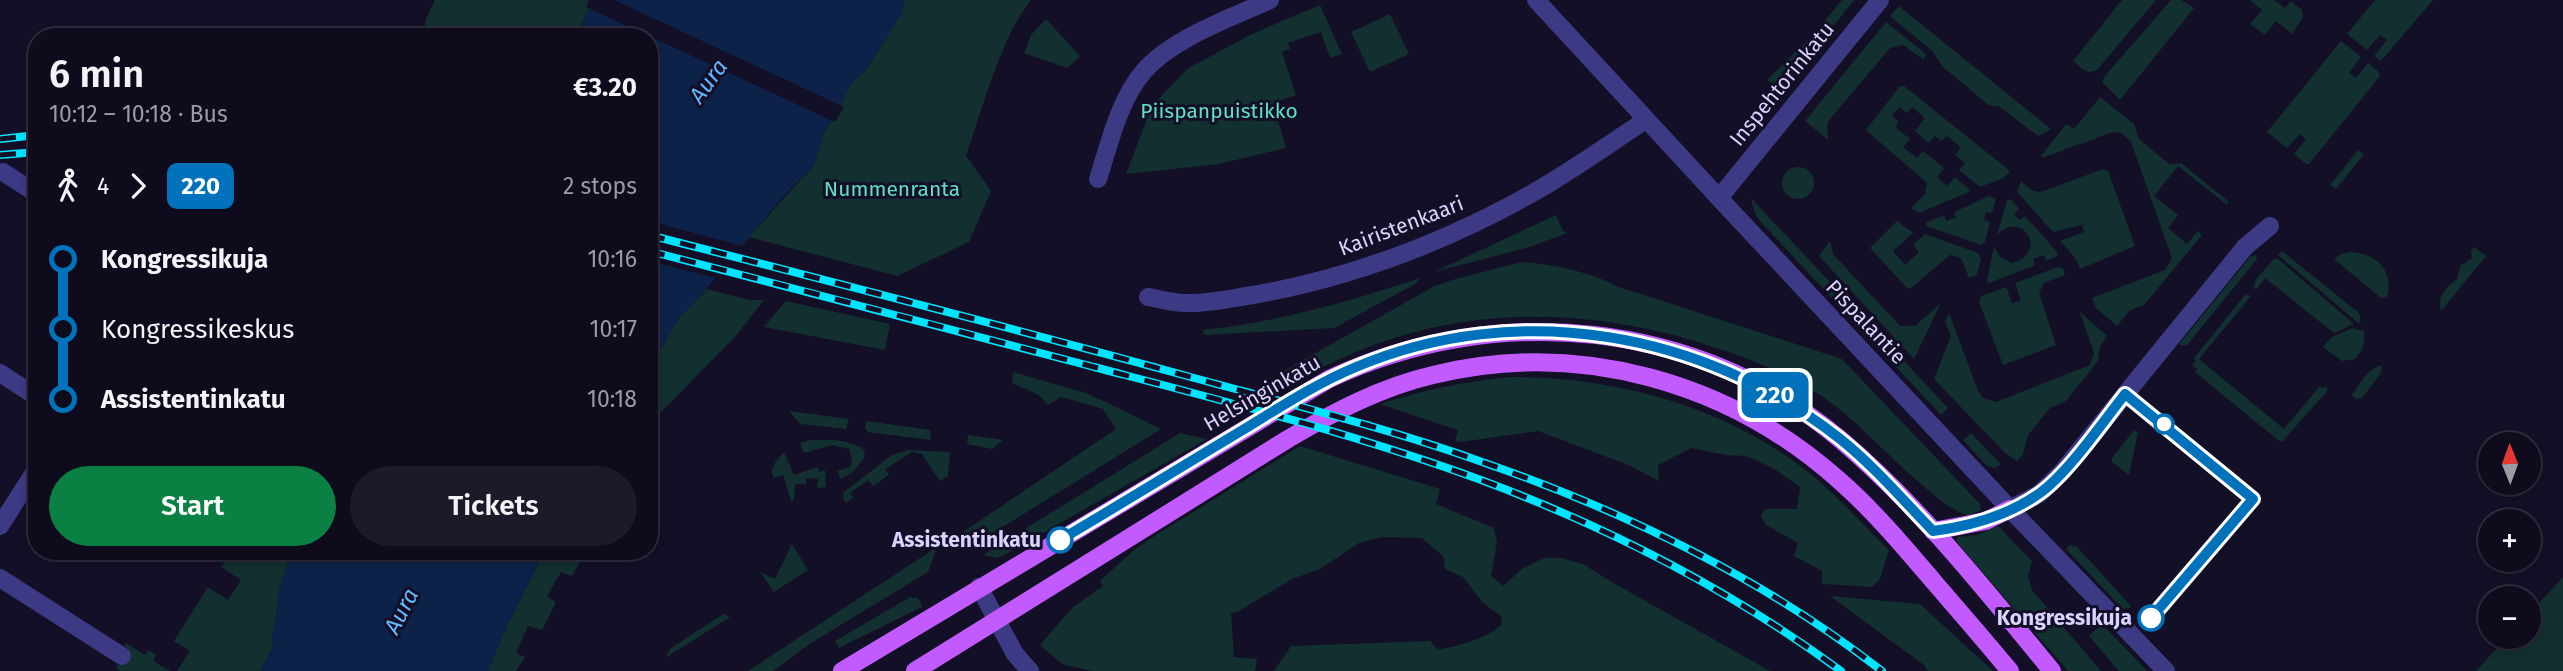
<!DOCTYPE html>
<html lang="en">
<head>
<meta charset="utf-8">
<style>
	:root { --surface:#0e0b1c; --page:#1c1929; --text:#f1f3f6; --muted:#9b9ba3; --line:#2e2b3b; --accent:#0b8043 }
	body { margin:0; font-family:"Fira Sans",sans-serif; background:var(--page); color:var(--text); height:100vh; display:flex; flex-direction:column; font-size:26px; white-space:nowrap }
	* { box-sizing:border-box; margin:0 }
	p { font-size:23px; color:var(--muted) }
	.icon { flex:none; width:38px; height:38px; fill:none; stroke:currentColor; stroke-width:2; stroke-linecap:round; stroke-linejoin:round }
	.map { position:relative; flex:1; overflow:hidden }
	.details { position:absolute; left:28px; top:28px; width:630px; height:532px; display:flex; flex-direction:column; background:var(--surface); border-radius:28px; box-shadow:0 4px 10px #0003,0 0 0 2px var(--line) }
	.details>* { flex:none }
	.badge { padding:0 14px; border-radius:10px; font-size:24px; line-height:46px }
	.needle { width:46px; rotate:359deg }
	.fabs { position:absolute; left:2478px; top:432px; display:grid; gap:14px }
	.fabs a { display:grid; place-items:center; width:63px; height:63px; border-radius:50%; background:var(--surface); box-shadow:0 4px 10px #0003,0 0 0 2px var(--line); font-size:35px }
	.map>.badge { position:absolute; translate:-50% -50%; box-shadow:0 0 0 4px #fff }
	.legs { display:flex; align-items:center; gap:10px; height:77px; padding:0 21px; font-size:23px }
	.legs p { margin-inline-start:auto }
	.head { display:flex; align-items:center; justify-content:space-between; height:119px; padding:0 21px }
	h1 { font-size:38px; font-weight:600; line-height:52px }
	.cta { display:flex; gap:14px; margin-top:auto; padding:14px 21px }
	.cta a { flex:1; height:80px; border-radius:42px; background:var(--accent); color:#fff; font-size:28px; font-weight:600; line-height:80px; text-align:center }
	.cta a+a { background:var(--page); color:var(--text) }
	ul { padding:0 21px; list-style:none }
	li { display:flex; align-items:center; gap:24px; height:70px; font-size:26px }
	li i { display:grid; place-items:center; width:10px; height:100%; margin:0 9px; background:currentColor }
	li i::after { content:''; width:18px; height:18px; margin:-9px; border:5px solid; border-radius:50%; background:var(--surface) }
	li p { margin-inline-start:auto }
	li:first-child i { background:linear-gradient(#0000 50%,currentColor 0) }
	li:last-child i { background:linear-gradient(currentColor 50%,#0000 0) }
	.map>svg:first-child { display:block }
	.green { fill:#12302f }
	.water { fill:#0c2248 }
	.pier { fill:#130f26 }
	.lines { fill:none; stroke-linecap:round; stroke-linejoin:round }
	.minor { stroke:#3d3a85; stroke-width:18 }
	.tertiary { stroke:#3d3a85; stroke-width:18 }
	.primary { stroke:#c25bff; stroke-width:18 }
	.rail-casing { stroke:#00e5ff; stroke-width:8 }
	.rail { stroke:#130f26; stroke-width:5; stroke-dasharray:16; stroke-linecap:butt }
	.line-1-casing { stroke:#fff; stroke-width:16 }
	.line-1 { stroke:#0072bc; stroke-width:10 }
	.stop-1-dot { fill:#fff; stroke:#0072bc; stroke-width:3.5 }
	.labels { text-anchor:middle; stroke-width:6; stroke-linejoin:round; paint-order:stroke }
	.street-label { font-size:21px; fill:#d9d4ff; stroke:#130f26 }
	.park-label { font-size:21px; fill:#5fe0c0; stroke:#130f26 }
	.stop-label { font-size:21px; font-weight:bold; fill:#d9d4ff; stroke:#130f26; text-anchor:end }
	.water-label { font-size:23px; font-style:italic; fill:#62b6ff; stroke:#130f26 }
</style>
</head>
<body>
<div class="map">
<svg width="2563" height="671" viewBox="0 0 2563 671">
	<rect width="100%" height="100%" fill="#130f26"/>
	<g class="green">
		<path d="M435,0h158l-18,37h-152l3,-18z"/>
		<path d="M905,0h126c-31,39 -48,108 -65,156l25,35 -22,51 -72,34 -148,-39 65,-72 9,-30 28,-51 16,-16 34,-54z"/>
		<path d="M1842,0h12l-34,43 -8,-7z"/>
		<path d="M2122,0h34l-59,70c-11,5 -16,-2 -24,-9z"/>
		<path d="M2171,0h10l13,8 -74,92 -18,-18 2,-5z"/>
		<path d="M2250,0h24l11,8 6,-7 11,9 1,7 -11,17 -16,-13 -11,14 -15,-11 12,-14z"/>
		<path d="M2375,0h58l-52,61 -7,-5 13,-16 -7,-5 -13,15 -20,-16z"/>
		<path d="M1320,5l22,49 -12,4 -9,-26 -33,11 2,6 -8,3 14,43 -23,8 13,45 -67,16 -93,10 26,-68 35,-37 65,-35z"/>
		<path d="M1899,6l1,1 151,122 -13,7 -40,-30h-8l-47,-39 -10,-15 -43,-36z"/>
		<path d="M1390,14l19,40 -39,18 -19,-40z"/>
		<path d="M1046,19l34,37 -13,12 -43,-15 7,-18z"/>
		<path d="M1886,22l40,32 -2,6 -21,-15 -13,3 -60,71 -3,6 1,15 -23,-19z"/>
		<path d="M1808,40l9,7 -36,44 -14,-11z"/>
		<path d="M2341,41l20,16 -12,16 7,5 12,-15 11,9 1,4 -71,88h-3l-12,-10 12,-15 -6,-5 -13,14 -20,-16z"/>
		<path d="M1900,86h4l106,85 -6,7 -24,9 -21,-17 6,-7 -10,-8 6,-8 -14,-11 -6,5 -6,-5 -6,7 -14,-12 10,-13 -13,-11 -5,6 -8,-6 -7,9 7,6 -4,5 15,12 -7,8 14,11 6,-7 21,17 -7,9 10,9 8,-9 16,14 -52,22 -8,-5 14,-14 2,-11 -61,-53z"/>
		<path d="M2100,97l34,27 5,15 30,25 12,-1 48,39 -3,2 -48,-38 -24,30 24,19 -10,13 19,16 11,-13 4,4 -58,70 -14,5 -13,16 -21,-18 -4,-10 73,-28 7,-12 -41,-116 -10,-9 -8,-1 -71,26 -1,-2 25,-32 8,5z"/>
		<path d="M2358,150l6,4 -28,35 -6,-4z"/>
		<circle cx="1798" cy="183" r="16"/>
		<path d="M2103,169l5,2 27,75 -55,23 -4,-10 -16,-18 24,-9 -2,-7 -29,7 -36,-40 4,-11 12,10 8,1z"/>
		<path d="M1989,196l7,3 -4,14 -6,-1 -2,8 6,2 -5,21 -4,2 -55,-19v-3l18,-8 2,6 10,-4 -2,-5z"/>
		<path d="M1751,198l197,210 -7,7 -182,-195 -4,-6z"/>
		<path d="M2011,199l8,10 -5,5 6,6 5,-4 33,37 -1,3 -11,5 -2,-6 -11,4 2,6 -46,18 -2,-2 7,-35 6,11 12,6c38,-11 10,-54 -15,-28l10,-35z"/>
		<path d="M1556,215l7,16 4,2 -37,14 -96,25z"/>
		<path d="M1897,221l16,12 -20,18 12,14 14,-13 -6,-7 12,-11 53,19 3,6 -4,16 -8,3 -8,-20 -11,-3 -40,34 -3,-1 -37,-40z"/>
		<path d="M1830,241l3,13 67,72h15l26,-23 -27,56 -95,-103z"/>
		<path d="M2474,247l12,9 -45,55c-4,-15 5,-24 16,-32l3,-13 12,-8 -1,-7z"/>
		<path d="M2282,251l77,62 2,9 -3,1 -80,-68z"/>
		<path d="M2350,252c26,1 44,18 37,45l-6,1 -47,-39 7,-5z"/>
		<path d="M2256,255l1,4 -70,86h-6l-1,-2 71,-87z"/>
		<path d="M2274,259h4l76,65 -20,9 -69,-55 -8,11 -4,-2 4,-9z"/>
		<path d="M1521,262c35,3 67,9 98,25l223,72 138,145 1,6 -11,5c-24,1 -102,-83 -126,-102 -36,-31 -83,-50 -127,-65 -143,-48 -289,-44 -421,34l-16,-9 153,-86 19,-7z"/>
		<path d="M2058,267l5,1 2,7 -21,8 -5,10 17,52 -53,20 -24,-63 3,-6 24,-9 6,16 9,-2 -6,-18z"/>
		<path d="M1420,278l-3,5 -83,45 -129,7 -3,-5c75,-8 147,-28 218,-52z"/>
		<path d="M707,289l42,11h15l-29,37 -79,80 -5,7 -2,12v-65l29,-53z"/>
		<path d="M2246,294l5,2 -52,63 85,70 36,-43 3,2 2,-2 3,4 -45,51h-4l-84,-69 2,-3 -5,-4 4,-4 -2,-3z"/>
		<path d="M786,301l104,23 -5,26 -121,-23z"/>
		<path d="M2079,311l28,25 -7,11 -2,14 -32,40 -16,7 -22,27 -5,19 -6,7 -12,-8 -71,-74 17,-43 -6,-14 4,-9 29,78 5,7 13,4 94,-37 4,-13z"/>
		<path d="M2352,328l12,3c2,12 -2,19 -9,28l-13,2 -19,-14 9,-10z"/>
		<path d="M2382,365l-1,8 -19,25 -6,1 -4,-4c7,-11 17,-27 30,-30z"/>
		<path d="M1013,372l76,22 72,35 -181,112 -12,-1 -5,-8 153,-103 -13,-20 -42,-12 -13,8 -9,-10 -27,-12z"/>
		<path d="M1512,377c100,0 201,26 283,85 35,25 64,59 94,88l-9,29 -8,8 -50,-3v-13l-28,-15 4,-13 -32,-18 -5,-9 2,-5 5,-2h29l3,-22 -27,-19 -27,-12 -20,-1 -35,-7 -33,17 1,16 -28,-15 -93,-35 -78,11 -5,-1 3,-11 -78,-26c44,-14 86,-23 132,-27z"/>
		<path d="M789,411l60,8 -3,10 -46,-5z"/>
		<path d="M866,421l65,9 -1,10 -62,-8 -3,-4z"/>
		<path d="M2134,430l4,2 -9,43 -17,-13v-4z"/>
		<path d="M1180,433l27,6 -199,114 -11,5 -14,-3z"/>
		<path d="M1971,433l30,31 -6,4 -8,-2 -24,-26z"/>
		<path d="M968,435l35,5 -11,9 -25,-5z"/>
		<path d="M811,440c18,0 38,-2 53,10l1,7 -12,15 -12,7 -4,-8 13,-4 2,-7 -3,-11 -17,-4 -28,8 -4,-10z"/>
		<path d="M1300,446l140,43 -4,15 58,24 3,14 -6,34 12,10 19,-17 22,-11h17l22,6 27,17 160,90h-496l17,-25 139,-5 8,9c20,-4 50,-12 64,-26l-1,-8 -18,-13 -20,-26 -18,-8 -2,-13 -21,-18 -40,-1 -23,6 -39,26 -28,10 -55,33 -6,1 3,44 23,2 -2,12h-163l-30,-7 -22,-19 32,-37 31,-22 -3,-5 34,-31 22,-15z"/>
		<path d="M908,450l42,2 -2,24 -8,5 -18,-27 -10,-2 -27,17 4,6 -16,11 -5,-6 -18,13 3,5 -7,5 -3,-5 1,-6 48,-37z"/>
		<path d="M784,452l10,23 23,-8 3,5 5,-2 1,17 -9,1 1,-9 -12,-1v6h-11l-1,16 -3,1 -8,-26 -9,3 -3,-6 5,-11z"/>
		<path d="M1998,526l34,35 -4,15 4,14 69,81h-33l-112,-130 2,-4 19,-2z"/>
		<path d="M792,544l16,26 -34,22 -14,-20 15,7z"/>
		<path d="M2070,545l7,2 55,60 -9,2 -57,-60z"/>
		<path d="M937,547l-9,25 -117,71 -38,28h-25z"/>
		<path d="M231,551h61l-13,39 -4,36 -3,8 1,13 -13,24h-83l13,-20 -16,-10 34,-54 20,13 13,-20 -20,-13z"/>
		<path d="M545,551h41l-14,25 -11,-4 -14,24 9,6 -14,28 -14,-4 -12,27 9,4 -9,14h-28l18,-44z"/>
		<path d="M2563,577v94h-87l31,-34h22v-23z"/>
		<path d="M1830,596l90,8 73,67h-65l-4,-6z"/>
		<path d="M910,597l7,1 4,5 1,4 -83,41 -4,-7z"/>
		<path d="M723,614l7,3 -65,41 6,-10z"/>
		<path d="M2102,624l45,47h-28l-30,-35z"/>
		<path d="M126,643l19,12 4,-5 7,5 -3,6 17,10h-50l-4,-3 12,-19 -4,-3z"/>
	</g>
	<g class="water">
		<path d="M593,0h312l-4,14 -34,54 -16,17 -28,50 -9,30 -31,32 -87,104 -17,17 -30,53v-334h-74z"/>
		<path d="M292,551h253l-39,76 -18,44h-228l13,-24 -1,-13 3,-8 4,-36z"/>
	</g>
	<g class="pier">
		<path d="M589,0h25l230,107 -9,15 -249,-115z"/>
		<path d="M649,221l97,26 -26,32 -71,-18z"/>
	</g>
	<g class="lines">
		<g class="minor">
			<path d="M1536,0l183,198"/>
			<path d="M3,172l34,22"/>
			<path d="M1098,179c12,-37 21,-79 46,-108 29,-33 87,-53 126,-71"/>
			<path d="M1148,297c13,2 28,7 42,6 21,0 43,-5 63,-8 97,-17 190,-52 276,-100 40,-22 78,-50 117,-75"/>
			<path d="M0,373l37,24"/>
			<path d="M2010,509l29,-15 23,-22 183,-225 25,-21"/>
			<path d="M0,526l37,-58"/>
			<path d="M0,578l122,78"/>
			<path d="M979,587l36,67 15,17"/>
		</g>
		<path class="tertiary" d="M1880,0l-161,198 291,311 156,162"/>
		<g class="primary">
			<path d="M1933,531l53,-10 24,-12"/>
			<path d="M842,671l487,-292c168,-78 368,-60 512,61 79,67 145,151 211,231"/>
			<path d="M915,671l373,-232c46,-27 93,-52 145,-64 146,-36 297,7 408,107 34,30 64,66 93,100 26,30 51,59 76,89"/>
		</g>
		<defs>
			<g id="rail">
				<path d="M0,139l37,-4"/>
				<path d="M0,155l37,-3"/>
				<path d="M649,235c180,46 359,92 538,141 99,27 201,52 298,87 141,49 279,116 397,208"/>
				<path d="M649,251c149,38 297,77 445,116 130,34 261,67 387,113 127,47 251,111 360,191"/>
			</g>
		</defs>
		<use href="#rail" class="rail-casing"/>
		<use href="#rail" class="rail"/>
	</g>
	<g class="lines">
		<defs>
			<path id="line-1" d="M1060,540c61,-36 121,-73 181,-109 38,-23 74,-47 115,-64 161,-68 347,-36 483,71 34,27 63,61 94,93 38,-5 75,-15 107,-38 28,-20 63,-71 85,-99l128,105 -102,119"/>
		</defs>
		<use href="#line-1" class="line-1-casing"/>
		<use href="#line-1" class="line-1"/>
	</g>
	<g class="stop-1-dot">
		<circle cx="2164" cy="424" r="9"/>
		<circle cx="1060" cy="540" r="12"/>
		<circle cx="2151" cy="618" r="12"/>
	</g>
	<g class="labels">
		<g class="street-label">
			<text transform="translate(1782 84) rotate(-51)" y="7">Inspehtorinkatu</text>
			<text transform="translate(1401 226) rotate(-21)" y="7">Kairistenkaari</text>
			<text transform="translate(1866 322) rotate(47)" y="7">Pispalantie</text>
			<text transform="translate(1262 393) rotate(-30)" y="7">Helsinginkatu</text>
		</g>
		<g class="park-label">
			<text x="1219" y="118">Piispanpuistikko</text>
			<text x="892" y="196">Nummenranta</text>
		</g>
		<g class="stop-label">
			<text x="1041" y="547">Assistentinkatu</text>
			<text x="2132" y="625">Kongressikuja</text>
		</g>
		<g class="water-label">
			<text transform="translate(708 81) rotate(-54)" y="8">Aura</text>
			<text transform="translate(401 611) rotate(-63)" y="8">Aura</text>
		</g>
	</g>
</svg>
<div class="fabs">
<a><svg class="needle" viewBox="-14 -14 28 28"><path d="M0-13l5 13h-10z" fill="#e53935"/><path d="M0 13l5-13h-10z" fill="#9b9ba3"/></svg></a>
<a>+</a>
<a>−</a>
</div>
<b class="badge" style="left:1775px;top:395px;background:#0072bc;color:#fff">220</b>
<section class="details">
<div class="head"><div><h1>6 min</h1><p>10:12 – 10:18 · Bus</p></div><b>€3.20</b></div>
<div class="legs"><svg class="icon" aria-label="walk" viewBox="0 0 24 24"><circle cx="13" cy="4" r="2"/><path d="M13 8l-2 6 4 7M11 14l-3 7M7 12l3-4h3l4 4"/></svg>4<svg class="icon" aria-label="forward" viewBox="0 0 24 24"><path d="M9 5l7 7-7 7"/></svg><b class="badge" style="background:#0072bc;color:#fff">220</b><p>2 stops</p></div>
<ul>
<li><i style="color:#0072bc"></i><b>Kongressikuja</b><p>10:16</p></li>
<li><i style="color:#0072bc"></i><span>Kongressikeskus</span><p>10:17</p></li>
<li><i style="color:#0072bc"></i><b>Assistentinkatu</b><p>10:18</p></li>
</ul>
<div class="cta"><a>Start</a><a>Tickets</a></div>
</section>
</div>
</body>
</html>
